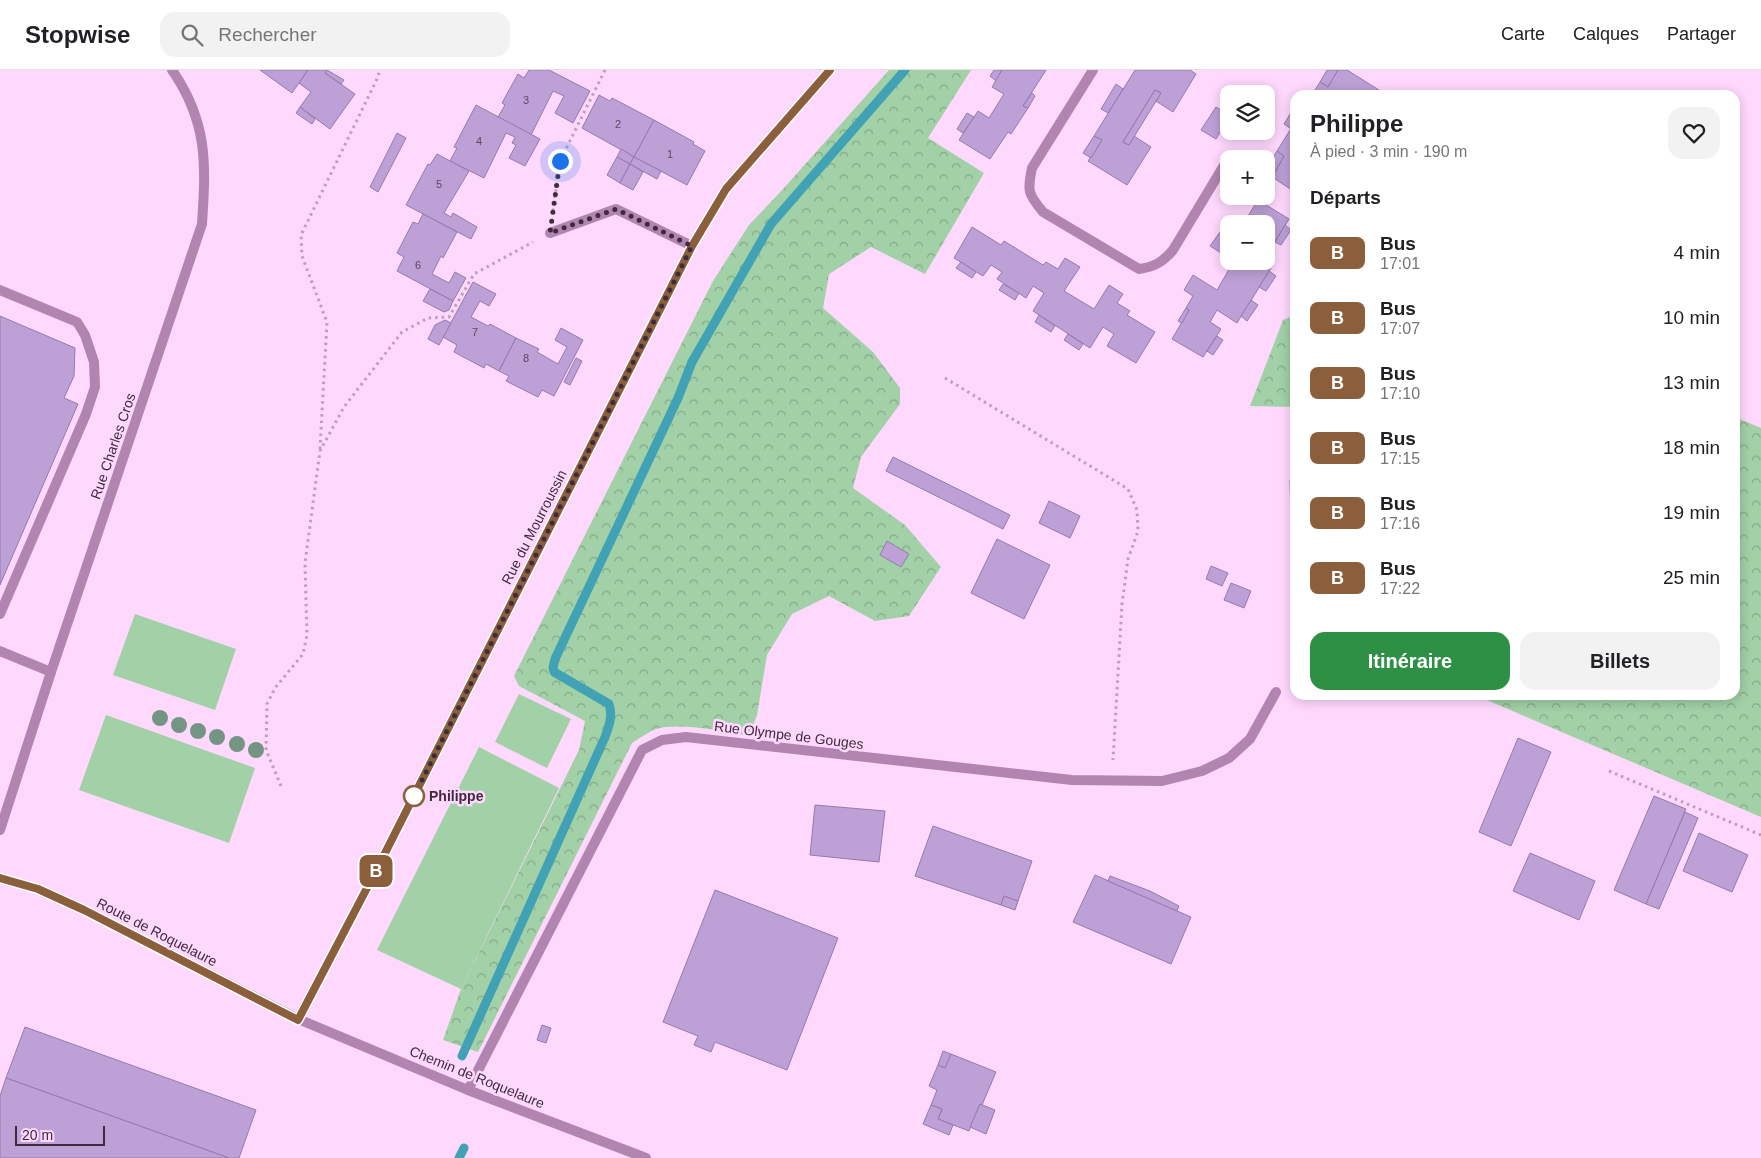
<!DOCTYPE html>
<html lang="fr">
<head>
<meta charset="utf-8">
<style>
	:root { --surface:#fff; --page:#f2f2f2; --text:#202124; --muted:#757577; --line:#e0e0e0; --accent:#2e9044 }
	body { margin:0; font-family:Arial,sans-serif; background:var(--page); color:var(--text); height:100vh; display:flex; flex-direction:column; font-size:19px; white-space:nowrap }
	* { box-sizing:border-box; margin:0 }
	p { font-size:16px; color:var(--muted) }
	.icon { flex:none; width:28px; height:28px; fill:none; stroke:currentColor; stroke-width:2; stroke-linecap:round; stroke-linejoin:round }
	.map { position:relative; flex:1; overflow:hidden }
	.drawer { position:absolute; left:1290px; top:20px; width:450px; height:610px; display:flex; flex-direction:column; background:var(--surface); border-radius:15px; box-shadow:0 2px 12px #0003 }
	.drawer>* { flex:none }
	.badge { padding:0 10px; border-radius:8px; font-size:18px; line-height:32px }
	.fabs { position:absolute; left:1220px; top:15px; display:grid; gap:10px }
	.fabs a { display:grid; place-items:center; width:55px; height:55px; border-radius:10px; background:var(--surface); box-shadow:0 2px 12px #0003; font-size:25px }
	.scale { position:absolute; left:15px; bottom:12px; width:90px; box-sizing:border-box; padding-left:5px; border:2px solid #3e2b3d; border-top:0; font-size:14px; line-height:18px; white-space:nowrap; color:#3e2b3d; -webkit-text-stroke:4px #ffd8fd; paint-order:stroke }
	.you { position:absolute; width:25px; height:25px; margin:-12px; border:4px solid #fff; border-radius:50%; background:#1a73e8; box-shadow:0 0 0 8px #1a73e833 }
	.map>.badge { position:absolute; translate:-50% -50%; box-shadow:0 0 0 2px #fff }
	h2 { padding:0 20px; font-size:19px; line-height:45px }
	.round { display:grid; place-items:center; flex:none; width:52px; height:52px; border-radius:15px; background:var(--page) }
	.summary { display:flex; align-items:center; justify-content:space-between; height:85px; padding:0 20px }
	h1 { font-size:24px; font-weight:600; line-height:38px }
	.primary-button { display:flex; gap:10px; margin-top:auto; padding:10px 20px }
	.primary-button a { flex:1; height:58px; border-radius:15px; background:var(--accent); color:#fff; font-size:20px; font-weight:600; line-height:58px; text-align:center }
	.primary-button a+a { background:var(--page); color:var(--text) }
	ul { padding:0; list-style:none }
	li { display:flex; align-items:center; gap:15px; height:65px; padding:0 20px }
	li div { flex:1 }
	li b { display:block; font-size:19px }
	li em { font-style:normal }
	li .badge { min-width:55px; font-weight:700; text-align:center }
	header { display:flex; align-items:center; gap:30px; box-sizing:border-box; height:70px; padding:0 25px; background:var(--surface); border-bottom:1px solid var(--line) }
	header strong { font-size:24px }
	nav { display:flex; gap:28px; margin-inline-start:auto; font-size:18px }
	.search { width:350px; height:45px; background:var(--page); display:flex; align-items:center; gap:12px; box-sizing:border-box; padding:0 18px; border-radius:15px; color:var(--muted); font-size:19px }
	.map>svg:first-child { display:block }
	.forest { fill:url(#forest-crowns) }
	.park { fill:#a2d0a7 }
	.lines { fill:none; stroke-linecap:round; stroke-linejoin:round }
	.stream { stroke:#42a2b5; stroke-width:9 }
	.building { fill:#bca0d6; stroke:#957aae }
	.path { stroke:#be9ebd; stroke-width:3; stroke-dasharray:2.5 4; stroke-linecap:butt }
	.service { stroke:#b285b1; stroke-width:10 }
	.minor { stroke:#b285b1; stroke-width:10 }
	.tertiary { stroke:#b285b1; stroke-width:10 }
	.tree { fill:#749584 }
	.line-casing { stroke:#fff; stroke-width:11 }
	.line { stroke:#8b5e3c; stroke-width:8 }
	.walk { stroke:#3e2b3d; stroke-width:5; stroke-dasharray:0 9 }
	.stop-dot { fill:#fff; stroke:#8b5e3c; stroke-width:2.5 }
	.labels { text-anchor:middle; stroke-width:5; stroke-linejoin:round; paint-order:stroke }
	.number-label { font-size:11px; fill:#5e4863 }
	.street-label { font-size:14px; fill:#3e2b3d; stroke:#ffd8fd }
	.stop-label { font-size:14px; font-weight:bold; fill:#3e2b3d; stroke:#ffd8fd; text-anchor:start }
</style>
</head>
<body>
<header>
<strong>Stopwise</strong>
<div class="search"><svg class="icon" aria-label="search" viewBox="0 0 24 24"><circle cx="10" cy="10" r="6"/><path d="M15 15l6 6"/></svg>Rechercher</div>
<nav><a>Carte</a><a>Calques</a><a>Partager</a></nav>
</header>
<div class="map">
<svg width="1761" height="1088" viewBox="0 0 1761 1088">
	<defs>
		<pattern id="forest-crowns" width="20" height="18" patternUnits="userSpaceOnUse" patternTransform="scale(1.25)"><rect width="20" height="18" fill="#a2d0a7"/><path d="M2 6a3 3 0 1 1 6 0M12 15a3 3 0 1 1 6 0" fill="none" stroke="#85a989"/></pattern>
	</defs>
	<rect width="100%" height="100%" fill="#ffd8fd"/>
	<g class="forest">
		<path d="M889,0h82l-43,68 56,35 -59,101 -54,-27 -42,27 -6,34 50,44 27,36v16l-39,53 -8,31 52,37 36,42 -32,49 -34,5 -46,-25 -37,18 -25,41 -10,60 -8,21c-22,-5 -73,-14 -93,-7 -8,3 -17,10 -24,14l-154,309 -35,-12 18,-51 118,-239 6,-29 -66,-35 -5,-10 199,-395 36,-56 35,-37z"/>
		<path d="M1295,245v92l-45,-1 33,-86z"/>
		<path d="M1735,347l26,11v389l-286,-122h260z"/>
	</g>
	<g class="park">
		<path d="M135,544l101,35 -21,61 -102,-35z"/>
		<path d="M519,624l52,25 -24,49 -52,-26z"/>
		<path d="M106,645l149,53 -26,75 -150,-53z"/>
		<path d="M479,677l80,41 -98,201 -84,-39z"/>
	</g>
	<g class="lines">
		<g class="stream">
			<path d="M462,986l143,-319c4,-11 8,-21 4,-33l-55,-32 -1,-4 2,-9 123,-261 14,-36 79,-138 134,-154"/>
			<path d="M459,1088l5,-10"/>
		</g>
	</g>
	<g class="building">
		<path d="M260,0h48l-16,23z"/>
		<path d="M308,0h19l-2,3 30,21 -25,35 -30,-22 11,-15 -12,-9z"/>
		<path d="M327,0l17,10 -3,4 -16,-11z"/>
		<path d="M529,0h20l41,21 -17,32 -18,-10 9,-17 -11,-5 -22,44 -33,-18 7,-12 -3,-2 16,-29 6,4z"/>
		<path d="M994,0h8l-6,11 -6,-5z"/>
		<path d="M1002,0h44l-23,36 5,2 -17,26 -3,-2 -18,27 -31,-19 19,-29 11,7 15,-24 -12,-7z"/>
		<path d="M1135,0h55l6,4 -23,38 -17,-11 5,-8 -6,-3 -32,52 6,3 5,-9 17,11 -24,38 -39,-24 14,-21 -8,-4z"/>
		<path d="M1327,0h11l-10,17 -8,-5z"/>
		<path d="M1338,0h9l32,20 -3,5h-64l8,-13 8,5z"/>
		<path d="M1116,14l7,5 -15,24 -7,-4z"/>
		<path d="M1155,20l6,3 -32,52 -6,-3z"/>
		<path d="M1032,23l3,3 -7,12 -5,-2z"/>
		<path d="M599,25l11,6 2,-3 42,22 -20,37 -52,-29z"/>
		<path d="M476,35l64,34 -15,27 -16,-8 7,-13 -4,-2 3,-6 -9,-4 -22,45 -34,-17 7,-13 -3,-1z"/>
		<path d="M1295,36v16l-4,7 -7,-5z"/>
		<path d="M300,37l15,12 -3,5 -16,-11z"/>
		<path d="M1216,37l13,8v2l-13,22 -15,-9z"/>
		<path d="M967,43l7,4 -11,16 -6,-4z"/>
		<path d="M654,50l40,22 -1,2 12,7 -18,34 -53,-28z"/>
		<path d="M1295,52v70l-23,-15 12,-21 -7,-5z"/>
		<path d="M397,63l9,5 -28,54 -8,-5z"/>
		<path d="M1094,66l8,4 -11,18 -8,-5z"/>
		<path d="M621,79l13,8 -4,7 -13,-7z"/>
		<path d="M1277,81l7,5 -10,18 -8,-5z"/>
		<path d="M437,84l32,17 -25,42 7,4 2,-4 24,14 -6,12 -65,-34 22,-41 2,1z"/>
		<path d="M617,87l13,7 -10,19 -13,-8z"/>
		<path d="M634,87l27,14 -4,8 -27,-15z"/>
		<path d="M630,94l13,8 -10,18 -13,-7z"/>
		<path d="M1258,130l31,19 -18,29 -5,-3v-21h-23z"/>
		<path d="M423,144l34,18 -14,26 -2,-2 -9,18 17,9 6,-11 11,6 -13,23 -56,-30 7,-14 -7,-4 16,-31 5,2z"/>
		<path d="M1285,155l6,5 -10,15 -6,-3z"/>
		<path d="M972,157l29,18 3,-4 39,24 3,-3 12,7 7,-11 15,9 -16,24 30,18 15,-24 14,9 -6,9 13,8 -3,4 28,17 -19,31 -29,-17 7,-12 -11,-7 -13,21 -57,-37 11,-18 -11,-7 -7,12 -29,-19 5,-7 -11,-7 -8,11 -29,-18z"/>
		<path d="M1220,162l9,6v20l-19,-12z"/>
		<path d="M1234,191h32l7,4 -36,58 -20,-13 -7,12 11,7 -18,28 -31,-18 17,-29 -3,-2 7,-12 -9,-6 9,-15 24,15z"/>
		<path d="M961,192l15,10 -4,6 -16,-10z"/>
		<path d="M1269,201l7,5 -10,15 -7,-4z"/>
		<path d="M473,212l23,12 -7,12 -9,-5 -9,16 17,9 2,-2 26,14 -17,33 -13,-7 -2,4 -30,-16 3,-7 -14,-8z"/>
		<path d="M1003,214l16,9 -4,7 -16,-10z"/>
		<path d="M430,219l23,12 -4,9 -5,2 -21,-11z"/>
		<path d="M1251,230l7,5 -11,16 -6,-5z"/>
		<path d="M1186,238l3,2 -7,13 -4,-2z"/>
		<path d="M1039,245l16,11 -4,6 -16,-10z"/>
		<path d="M0,246l75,32 -1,28 -10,22 14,6 -78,181z"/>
		<path d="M445,250l6,3 -12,22 -11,-6 7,-14z"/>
		<path d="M561,258l22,12 -29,56 -12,-6 -4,7 -32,-16 3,-5 -10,-5 17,-33 23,11 -2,3 21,12 9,-17 -12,-7z"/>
		<path d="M1068,264l15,10 -4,6 -15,-10z"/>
		<path d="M1217,266l6,4 -10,15 -6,-4z"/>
		<path d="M576,288l6,3 -12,24 -6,-3z"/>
		<path d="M893,387l117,58 -7,14 -117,-58z"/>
		<path d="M1290,410h5v39l-4,1z"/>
		<path d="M1049,431l31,15 -10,22 -31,-15z"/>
		<path d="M997,469l53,26 -26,54 -53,-26z"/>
		<path d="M887,471l22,13 -8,13 -21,-12z"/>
		<path d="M1211,496l17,7 -6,13 -16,-7z"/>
		<path d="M1231,513l20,8 -7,17 -20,-8z"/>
		<path d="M1518,668l33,14 -40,94 -32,-14z"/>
		<path d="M1654,726l32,13 -40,95 -32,-14z"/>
		<path d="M815,735l70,6 -6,51 -69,-7z"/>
		<path d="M1685,742l13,6 -39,91 -13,-5z"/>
		<path d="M933,756l99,35 -14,40 -14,-5 -3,9 -86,-29z"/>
		<path d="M1699,763l49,22 -16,37 -49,-21z"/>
		<path d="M1530,783l65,28 -16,39 -66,-29z"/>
		<path d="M1095,805l96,42 -20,47 -98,-42z"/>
		<path d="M1110,806l40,15 29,15 -2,5 -69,-30z"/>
		<path d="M715,820l123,48 -51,132 -72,-28 -4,10 -17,-7 4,-9 -35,-14z"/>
		<path d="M1004,826l14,5 -3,9 -14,-5z"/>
		<path d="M542,955l9,3 -5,15 -9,-3z"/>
		<path d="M25,957l231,83 -17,48h-10l-223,-80z"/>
		<path d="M943,981l8,3 -6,14 -7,-3z"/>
		<path d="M951,984l45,18 -14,33 -2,-1 -11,27 -31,-12 4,-10 -11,-4 6,-15 -8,-4 9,-21 7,3z"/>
		<path d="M6,1008l223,80h-229v-62z"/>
		<path d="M980,1034l15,6 -9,24 -16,-7z"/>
		<path d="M931,1035l11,4 -4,10 15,6 -4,10 -26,-11z"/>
	</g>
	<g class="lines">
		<g class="path">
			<path d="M553,141l7,-50 45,-91"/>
			<path d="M945,308l183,111 9,21 1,21 -10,28 -6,45 -9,156"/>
			<path d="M320,379l7,-127 -25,-66 -1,-21 76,-156 3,-9"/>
			<path d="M1609,701l152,64"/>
			<path d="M281,716l-15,-36 1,-46 8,-16 28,-34 4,-19 -2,-72 15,-112 24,-44 58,-75 26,-14 21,-1 25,-43 59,-32"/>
		</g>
		<g class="service">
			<path d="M1093,0l-61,98c-5,23 -4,26 11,44l96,57c15,-2 24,-7 34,-19l53,-88"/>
			<path d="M0,220l77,32 8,13 9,27 1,25 -9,27 -86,200"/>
			<path d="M0,581l51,21"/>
		</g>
		<g class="minor">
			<path d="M550,163l66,-24 76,37"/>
			<path d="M0,760l51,-158 151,-448c4,-60 6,-102 -30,-154"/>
			<path d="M298,949l72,-136 322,-637 34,-57 104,-119"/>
			<path d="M468,1020l174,-340 20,-10 24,-3 386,43 90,1 40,-10 27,-13 21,-19 26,-47"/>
		</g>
		<path class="tertiary" d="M0,808l39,11 45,21 214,109 170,71 178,68"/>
	</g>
	<g class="tree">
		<circle cx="160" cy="648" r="8"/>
		<circle cx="179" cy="655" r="8"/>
		<circle cx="198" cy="661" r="8"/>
		<circle cx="217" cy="667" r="8"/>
		<circle cx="237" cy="674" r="8"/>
		<circle cx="256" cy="680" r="8"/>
	</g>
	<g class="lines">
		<defs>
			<path id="line" d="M0,808l38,11 46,21 214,110 81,-155 313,-619 34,-57 104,-119"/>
		</defs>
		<use href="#line" class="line-casing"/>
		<use href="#line" class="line"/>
		<path class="walk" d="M414,726l278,-550 -76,-37 -66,24 10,-72"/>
	</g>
	<circle class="stop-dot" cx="414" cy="726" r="10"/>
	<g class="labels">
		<g class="number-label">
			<text x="526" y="34">3</text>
			<text x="618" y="58">2</text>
			<text x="479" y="75">4</text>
			<text x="670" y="88">1</text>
			<text x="439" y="118">5</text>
			<text x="418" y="199">6</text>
			<text x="475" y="266">7</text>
			<text x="526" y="292">8</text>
		</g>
		<g class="street-label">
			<text transform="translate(113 376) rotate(-71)" y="5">Rue Charles Cros</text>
			<text transform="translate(534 457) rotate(-63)" y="5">Rue du Mourroussin</text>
			<text transform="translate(789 665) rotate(7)" y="5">Rue Olympe de Gouges</text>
			<text transform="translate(157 862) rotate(27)" y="5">Route de Roquelaure</text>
			<text transform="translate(477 1007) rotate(22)" y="5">Chemin de Roquelaure</text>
		</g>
		<g class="stop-label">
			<text x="429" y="731">Philippe</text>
		</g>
	</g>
</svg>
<div class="fabs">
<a><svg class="icon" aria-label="layers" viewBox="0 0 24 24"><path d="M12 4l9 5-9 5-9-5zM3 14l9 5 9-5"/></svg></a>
<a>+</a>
<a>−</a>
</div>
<div class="scale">20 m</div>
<div class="you" style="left:560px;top:91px"></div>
<b class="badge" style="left:376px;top:801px;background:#8b5e3c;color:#fff">B</b>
<section class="drawer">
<div class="summary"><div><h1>Philippe</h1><p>À pied · 3 min · 190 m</p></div><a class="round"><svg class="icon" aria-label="heart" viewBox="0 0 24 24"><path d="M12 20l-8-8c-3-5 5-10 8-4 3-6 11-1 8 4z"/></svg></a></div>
<h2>Départs</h2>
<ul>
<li><span class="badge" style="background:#8b5e3c;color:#fff">B</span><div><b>Bus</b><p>17:01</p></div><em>4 min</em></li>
<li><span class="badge" style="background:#8b5e3c;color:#fff">B</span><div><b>Bus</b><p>17:07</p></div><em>10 min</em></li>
<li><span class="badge" style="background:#8b5e3c;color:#fff">B</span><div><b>Bus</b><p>17:10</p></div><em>13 min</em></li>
<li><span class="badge" style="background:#8b5e3c;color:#fff">B</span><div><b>Bus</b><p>17:15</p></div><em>18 min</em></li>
<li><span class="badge" style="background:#8b5e3c;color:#fff">B</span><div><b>Bus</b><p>17:16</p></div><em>19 min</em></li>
<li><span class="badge" style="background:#8b5e3c;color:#fff">B</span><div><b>Bus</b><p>17:22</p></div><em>25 min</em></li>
</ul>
<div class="primary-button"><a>Itinéraire</a><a>Billets</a></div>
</section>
</div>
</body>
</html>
